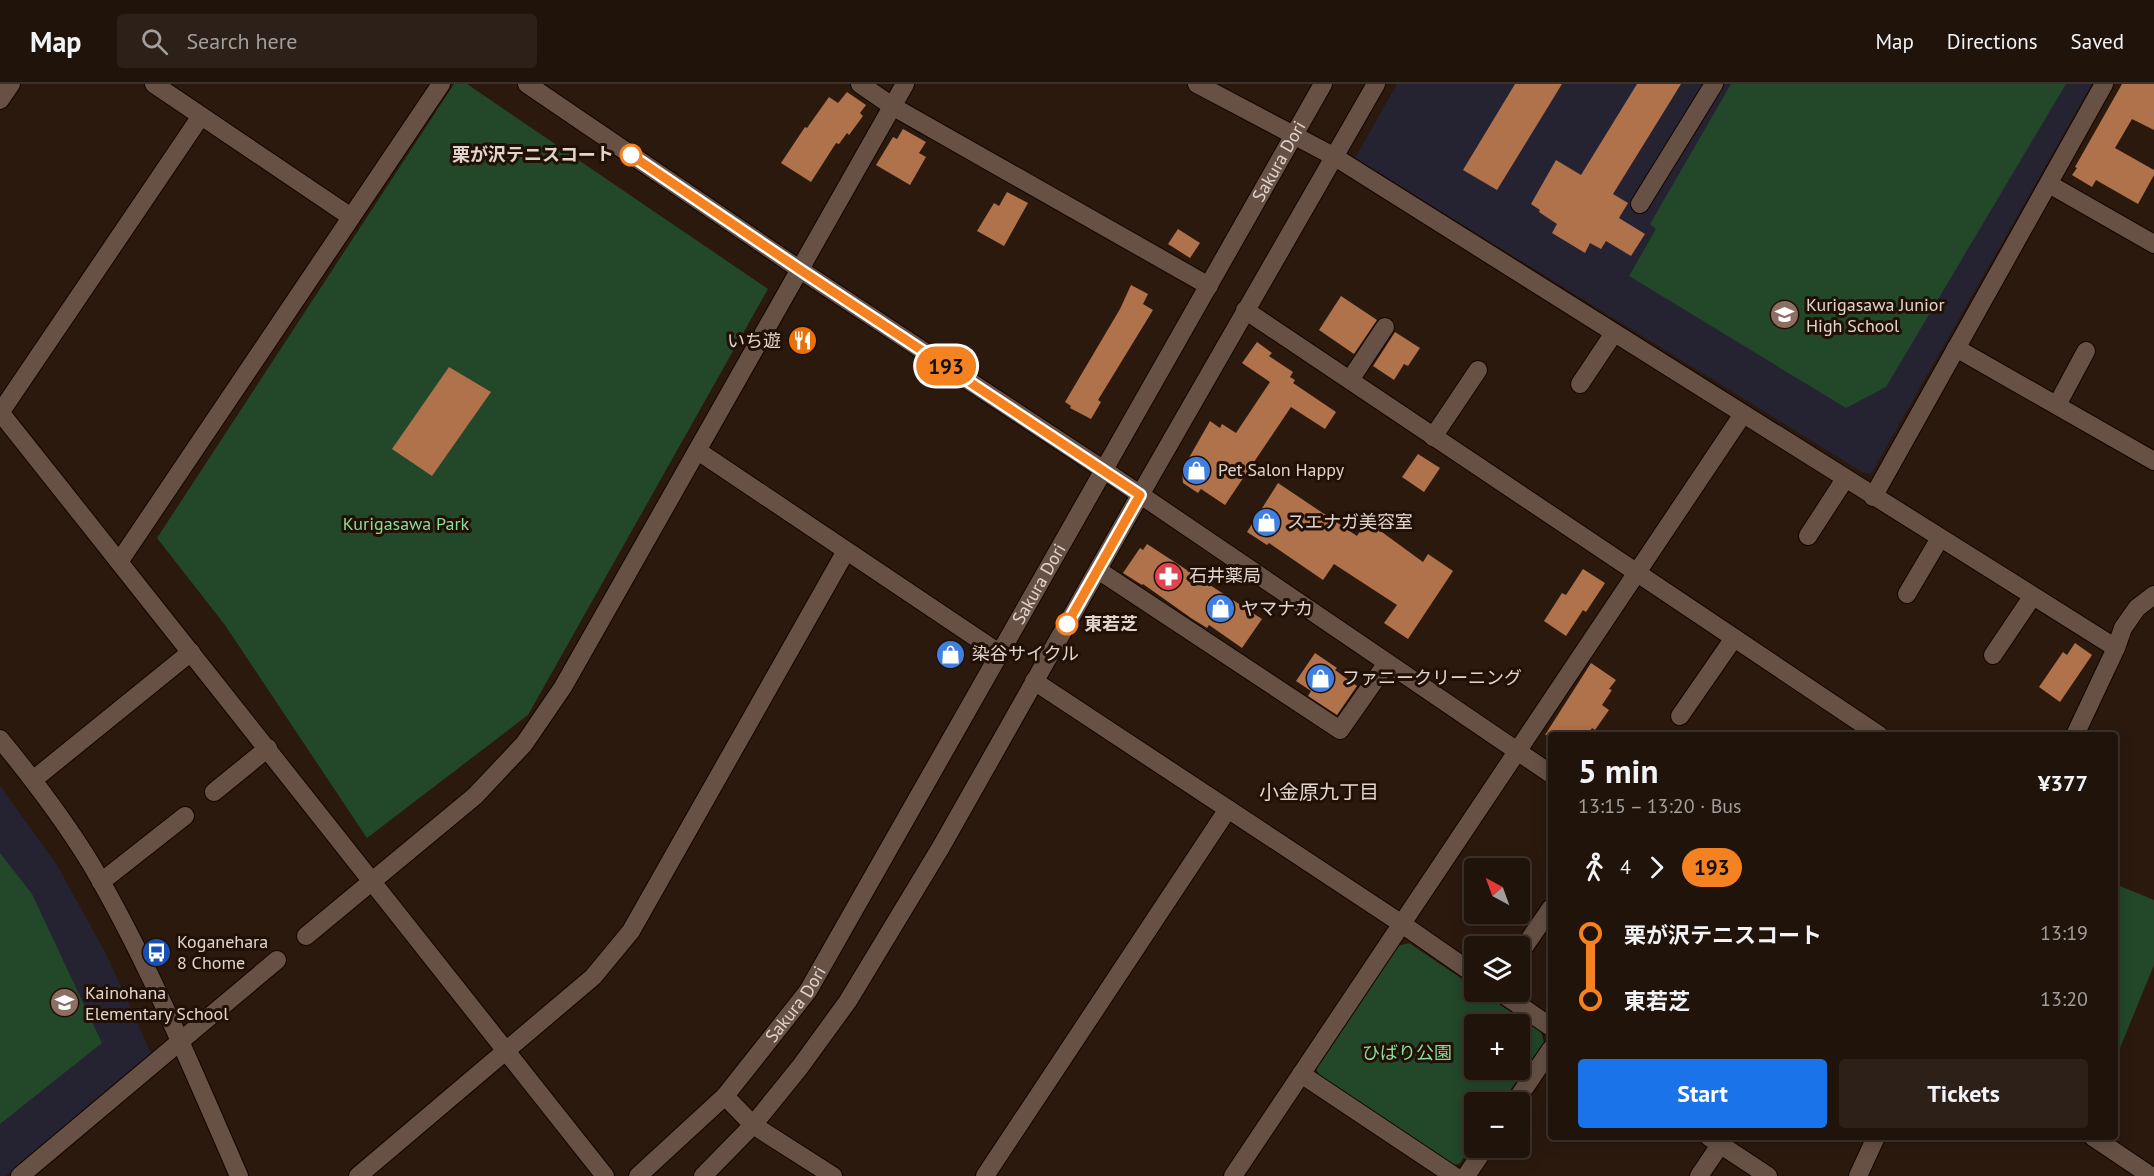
<!DOCTYPE html>
<html lang="en">
<head>
<meta charset="utf-8">
<style>
	:root { --surface:#20130a; --page:#2d2018; --text:#f1f3f6; --muted:#a29e9c; --line:#3d322b; --accent:#1a73e8 }
	body { margin:0; font-family:"PT Sans","Noto Sans JP",sans-serif; background:var(--page); color:var(--text); height:100vh; display:flex; flex-direction:column; font-size:22px; white-space:nowrap }
	* { box-sizing:border-box; margin:0 }
	p { font-size:20px; color:var(--muted) }
	.icon { flex:none; width:33px; height:33px; fill:none; stroke:currentColor; stroke-width:2; stroke-linecap:round; stroke-linejoin:round }
	.map { position:relative; flex:1; overflow:hidden }
	.sheet { position:absolute; left:1548px; top:648px; width:570px; height:408px; display:flex; flex-direction:column; background:var(--surface); border-radius:6px; box-shadow:0 3px 15px #0003,0 0 0 2px var(--line) }
	.sheet>* { flex:none }
	.badge { padding:0 12px; border-radius:20px; font-size:21px; line-height:39px }
	.needle { width:39px; rotate:319deg }
	.tools { position:absolute; left:1464px; top:774px; display:grid; gap:12px }
	.tools a { display:grid; place-items:center; width:66px; height:66px; border-radius:6px; background:var(--surface); box-shadow:0 3px 15px #0003,0 0 0 2px var(--line); font-size:30px }
	.map>.badge { position:absolute; translate:-50% -50%; box-shadow:0 0 0 3px #fff }
	.legs { display:flex; align-items:center; gap:9px; height:66px; padding:0 30px; font-size:20px }
	.legs p { margin-inline-start:auto }
	.overview { display:flex; align-items:center; justify-content:space-between; height:102px; padding:0 30px }
	h1 { font-size:33px; font-weight:700; line-height:45px }
	.action { display:flex; gap:12px; margin-top:auto; padding:12px 30px }
	.action a { flex:1; height:69px; border-radius:6px; background:var(--accent); color:#fff; font-size:24px; font-weight:700; line-height:69px; text-align:center }
	.action a+a { background:var(--page); color:var(--text) }
	ul { padding:0 30px; list-style:none }
	li { display:flex; align-items:center; gap:21px; height:66px; font-size:22px }
	li i { display:grid; place-items:center; width:9px; height:100%; margin:0 8px; background:currentColor }
	li i::after { content:''; width:15px; height:15px; margin:-8px; border:4px solid; border-radius:50%; background:var(--surface) }
	li p { margin-inline-start:auto }
	li:first-child i { background:linear-gradient(#0000 50%,currentColor 0) }
	li:last-child i { background:linear-gradient(currentColor 50%,#0000 0) }
	header { display:flex; align-items:center; gap:36px; box-sizing:border-box; height:84px; padding:0 30px; background:var(--surface); border-bottom:2px solid var(--line) }
	header strong { font-size:28px }
	nav { display:flex; gap:33px; margin-inline-start:auto; font-size:21px }
	.search { width:420px; height:54px; background:var(--page); display:flex; align-items:center; gap:15px; box-sizing:border-box; padding:0 21px; border-radius:6px; color:var(--muted); font-size:22px }
	.map>svg:first-child { display:block }
	.education { fill:#252232 }
	.green { fill:#224729; fill-rule:evenodd }
	.building { fill:#b0724a }
	.lines { fill:none; stroke-linecap:round; stroke-linejoin:round }
	.minor-casing { stroke:#120400; stroke-width:20 }
	.minor { stroke:#675145; stroke-width:18 }
	.line-1-casing { stroke:#fff; stroke-width:14 }
	.line-1 { stroke:#f58220; stroke-width:9 }
	.stop-1-dot { fill:#fff; stroke:#f58220; stroke-width:3 }
	.labels { text-anchor:middle; stroke-width:6; stroke-linejoin:round; paint-order:stroke }
	.stop-label { font-size:18px; font-weight:bold; fill:#e1d4cd; stroke:#211005; text-anchor:end }
	.street-label { font-size:18px; fill:#e1d4cd; stroke:#211005 }
	.poi-label { font-size:18px; fill:#e1d4cd; stroke:#211005; text-anchor:start }
	.park-label { font-size:18px; fill:#8add98; stroke:#211005 }
	.neighbourhood-label { font-size:20px; fill:#e1d4cd; stroke:#211005 }
</style>
</head>
<body>
<header>
<strong>Map</strong>
<div class="search"><svg class="icon" aria-label="search" viewBox="0 0 24 24"><circle cx="10" cy="10" r="6"/><path d="M15 15l6 6"/></svg>Search here</div>
<nav><a>Map</a><a>Directions</a><a>Saved</a></nav>
</header>
<div class="map">
<svg width="2154" height="1092" viewBox="0 0 2154 1092">
	<rect width="100%" height="100%" fill="#2b190e"/>
	<g class="education">
		<path d="M1397,0h695l-221,390 -9,-2 -507,-314z"/>
		<path d="M0,702l57,79 49,89 45,99 -146,123h-5z"/>
	</g>
	<g class="green">
		<path d="M454,0h13l301,205 -240,426 -161,123 -142,-213 -68,-87z"/>
		<path d="M1731,0h335l-180,303 -40,21 -217,-132 27,-47 -6,-5z"/>
		<path d="M0,769l32,41 70,149 -102,81z"/>
		<path d="M2115,800l39,16v65l-39,95z"/>
		<path d="M1409,859l65,44v5h7l60,40 3,10 -42,60h-28v41l-14,20 -8,3 -132,-89 -4,-9 82,-122zM1474,940h46v46h-46z"/>
	</g>
	<g class="building">
		<path d="M1515,0h47l-65,106 -34,-20z"/>
		<path d="M1637,0h44l-68,110 15,9 -9,15 26,16 -14,22 -25,-15 -5,8 -11,-6 -5,10 -33,-20 5,-9 -18,-12 1,-2 -9,-6 25,-44 25,15z"/>
		<path d="M2122,0h32v46l-22,-11 -17,29 39,22v5l-16,29 -42,-24 -4,7 -20,-12 5,-7 -2,-1z"/>
		<path d="M847,8l19,13 -6,8 3,3 -14,19 -2,-2 -8,11 -3,-1 -25,39 -30,-19 24,-36 2,1 22,-31 9,6z"/>
		<path d="M903,45l23,13 -7,11 7,4 -16,28 -34,-20 17,-28 4,2z"/>
		<path d="M1007,108l21,11 -24,43 -27,-15 17,-28 5,3z"/>
		<path d="M1178,145l22,14 -10,15 -22,-14z"/>
		<path d="M1131,201l17,9 -5,10 10,6 -55,90 3,2 -10,17 -21,-11 1,-2 -6,-4 55,-93z"/>
		<path d="M1341,212l36,24 -23,34 -35,-24z"/>
		<path d="M1395,248l25,16 -12,18 -4,-2 -10,16 -21,-14z"/>
		<path d="M1257,258l15,11 -3,3 24,16 -3,5 5,3 -2,3 43,29 -11,17 -34,-22 -66,98 -24,-16 -3,4 -15,-10 -1,-13 28,-49 10,7 2,-4 14,9 34,-51 -28,-19z"/>
		<path d="M449,283l42,25 -59,84 -40,-27z"/>
		<path d="M1418,370l22,14 -16,24 -22,-15z"/>
		<path d="M1278,399l79,53 8,-13 8,6 2,-2 48,35 5,-8 25,17 -45,68 -24,-16 13,-18 -63,-41 -11,16 -54,-37 -2,2 -20,-13z"/>
		<path d="M1147,460l115,75 -20,29 -33,-23 -2,3 -16,-10 -48,-34 -1,1 -19,-12 17,-25 3,2z"/>
		<path d="M1583,485l22,14 -19,29 -3,-2 -17,26 -22,-15 18,-28 4,2z"/>
		<path d="M2075,559l17,12 -32,47 -21,-15 24,-35 4,3z"/>
		<path d="M1315,569l22,15 -2,2 22,16 -20,29 -29,-19 3,-5 -15,-10z"/>
		<path d="M1591,579l25,17 -7,9 3,1 -10,15 7,5 -14,20 -3,-2 -4,7h-43z"/>
	</g>
	<g class="lines">
		<defs>
			<g id="minor">
				<path d="M154,0l197,133"/>
				<path d="M441,0l-322,478 486,614"/>
				<path d="M527,0l272,185 305,201 447,304"/>
				<path d="M860,0l32,22 317,180"/>
				<path d="M1197,0l138,73 781,491"/>
				<path d="M0,16l11,-16"/>
				<path d="M2049,100l105,60"/>
				<path d="M1640,120l74,-120"/>
				<path d="M1245,226l634,425"/>
				<path d="M1956,264l198,113"/>
				<path d="M1350,296l35,-53"/>
				<path d="M1580,300l34,-51"/>
				<path d="M2057,321l29,-54"/>
				<path d="M0,328l119,150"/>
				<path d="M0,329l201,-297"/>
				<path d="M1433,353l45,-67"/>
				<path d="M698,367l301,202"/>
				<path d="M1873,413l231,-413"/>
				<path d="M1808,452l37,-57"/>
				<path d="M1098,486l242,160 47,-67"/>
				<path d="M1907,510l33,-56"/>
				<path d="M1993,571l39,-58"/>
				<path d="M1034,597l368,243 72,50"/>
				<path d="M1680,632l54,-78"/>
				<path d="M2075,651l41,-87 7,-20 14,-20 17,-13"/>
				<path d="M0,655c33,40 64,81 91,125 58,99 102,207 148,312"/>
				<path d="M33,696l158,-128"/>
				<path d="M214,708l54,-44"/>
				<path d="M101,798l84,-66"/>
				<path d="M306,852l169,-140 49,-52 39,-57 342,-603"/>
				<path d="M1520,869l31,-45"/>
				<path d="M1500,908l51,35"/>
				<path d="M1301,990l153,102"/>
				<path d="M725,1012l28,29 80,51"/>
				<path d="M1515,1018l36,-53"/>
				<path d="M1709,1053l59,39"/>
				<path d="M2093,1053l58,39"/>
				<path d="M20,1092l257,-216"/>
				<path d="M358,1092l235,-199 38,-46 215,-380"/>
				<path id="s1" d="M638,1092l87,-80 83,-105 515,-907"/>
				<path d="M703,1092l50,-51 47,-58 48,-66 93,-154 199,-352 236,-411"/>
				<path d="M985,1092l243,-367"/>
				<path d="M1233,1092l510,-762"/>
				<path d="M1466,1092l19,-28"/>
				<path d="M1699,1092l21,-31"/>
				<path d="M1858,1092l18,-39"/>
			</g>
		</defs>
		<use href="#minor" class="minor-casing"/>
		<use href="#minor" class="minor"/>
	</g>
	<g class="lines">
		<defs>
			<path id="line-1" d="M631,71l168,114 341,226 -73,129"/>
		</defs>
		<use href="#line-1" class="line-1-casing"/>
		<use href="#line-1" class="line-1"/>
	</g>
	<defs>
		<symbol id="school-disc" viewBox="-11 -11 22 22"><circle r="9.5" fill="#8d6e63" stroke="#211005"/><path d="M0-5L7-2L0 1L-7-2ZM-4 1L0 2.5L4 1V4Q0 6-4 4Z" fill="#fff"/></symbol>
		<symbol id="restaurant-disc" viewBox="-11 -11 22 22"><circle r="9.5" fill="#e8710a" stroke="#211005"/><path d="M-5-6h1v4h1v-4h1v4h1v-4h1v5L-1.5 .5V6h-2V.5L-5-1ZM5-6V6H3V1.5H1.5Q1.5-4 5-6Z" fill="#fff"/></symbol>
		<symbol id="shop-disc" viewBox="-11 -11 22 22"><circle r="9.5" fill="#3f7fe0" stroke="#211005"/><path d="M-5-2.5h2.3a2.7 3.5 0 0 1 5.4 0H5L5.5 6h-11ZM-1.5-2.5h3a1.5 2.3 0 0 0-3 0Z" fill="#fff"/></symbol>
		<symbol id="pharmacy-disc" viewBox="-11 -11 22 22"><circle r="9.5" fill="#e0444e" stroke="#211005"/><path d="M-2-6h4v4h4v4h-4v4h-4v-4h-4v-4h4Z" fill="#fff"/></symbol>
		<symbol id="bus-disc" viewBox="-11 -11 22 22"><circle r="9.5" fill="#1a4fb4" stroke="#211005"/><path d="M-5-6H5V4H4V6H2V4H-2V6H-4V4H-5ZM-3.5-4V0h7V-4ZM-3.5 1.2v1.5H-2V1.2ZM2 1.2v1.5H3.5V1.2Z" fill="#fff"/></symbol>
	</defs>
	<g fill-rule="evenodd">
		<use href="#school-disc" x="1768" y="214" width="33" height="33"/>
		<use href="#restaurant-disc" x="786" y="240" width="33" height="33"/>
		<use href="#shop-disc" x="1180" y="370" width="33" height="33"/>
		<use href="#shop-disc" x="1250" y="422" width="33" height="33"/>
		<use href="#pharmacy-disc" x="1152" y="476" width="33" height="33"/>
		<use href="#shop-disc" x="1204" y="508" width="33" height="33"/>
		<use href="#shop-disc" x="934" y="554" width="33" height="33"/>
		<use href="#shop-disc" x="1304" y="578" width="33" height="33"/>
		<use href="#bus-disc" x="140" y="852" width="33" height="33"/>
		<use href="#school-disc" x="48" y="902" width="33" height="33"/>
	</g>
	<g class="stop-1-dot">
		<circle cx="631" cy="71" r="10"/>
		<circle cx="1067" cy="540" r="10"/>
	</g>
	<g class="labels">
		<g class="stop-label">
			<text x="614" y="77">栗が沢テニスコート</text>
			<text x="1084" y="546" text-anchor="start">東若芝</text>
		</g>
		<g class="street-label">
			<text dy="6" stroke="none"><textPath href="#s1" startOffset="1206">Sakura Dori</textPath></text>
			<text dy="6" stroke="none"><textPath href="#s1" startOffset="720">Sakura Dori</textPath></text>
			<text dy="6" stroke="none"><textPath href="#s1" startOffset="234">Sakura Dori</textPath></text>
		</g>
		<g class="poi-label">
			<text x="1806" y="227">Kurigasawa Junior<tspan x="1806" dy="21">High School</tspan></text>
			<text x="781" y="263" text-anchor="end">いち遊</text>
			<text x="1218" y="392">Pet Salon Happy</text>
			<text x="1287" y="444">スエナガ美容室</text>
			<text x="1189" y="498">石井薬局</text>
			<text x="1241" y="531">ヤマナカ</text>
			<text x="972" y="576">染谷サイクル</text>
			<text x="1342" y="600">ファニークリーニング</text>
			<text x="177" y="864">Koganehara<tspan x="177" dy="21">8 Chome</tspan></text>
			<text x="85" y="915">Kainohana<tspan x="85" dy="21">Elementary School</tspan></text>
		</g>
		<g class="park-label">
			<text x="406" y="446">Kurigasawa Park</text>
			<text x="1407" y="975">ひばり公園</text>
		</g>
		<g class="neighbourhood-label">
			<text x="1319" y="715">小金原九丁目</text>
		</g>
	</g>
</svg>
<div class="tools">
<a><svg class="needle" viewBox="-14 -14 28 28"><path d="M0-13l5 13h-10z" fill="#e53935"/><path d="M0 13l5-13h-10z" fill="#a29e9c"/></svg></a>
<a><svg class="icon" aria-label="layers" viewBox="0 0 24 24"><path d="M12 4l9 5-9 5-9-5zM3 14l9 5 9-5"/></svg></a>
<a>+</a>
<a>−</a>
</div>
<b class="badge" style="left:946px;top:282px;background:#f58220;color:#111">193</b>
<section class="sheet">
<div class="overview"><div><h1>5 min</h1><p>13:15 – 13:20 · Bus</p></div><b>¥377</b></div>
<div class="legs"><svg class="icon" aria-label="walk" viewBox="0 0 24 24"><circle cx="13" cy="4" r="2"/><path d="M13 8l-2 6 4 7M11 14l-3 7M7 12l3-4h3l4 4"/></svg>4<svg class="icon" aria-label="forward" viewBox="0 0 24 24"><path d="M9 5l7 7-7 7"/></svg><b class="badge" style="background:#f58220;color:#111">193</b></div>
<ul>
<li><i style="color:#f58220"></i><b>栗が沢テニスコート</b><p>13:19</p></li>
<li><i style="color:#f58220"></i><b>東若芝</b><p>13:20</p></li>
</ul>
<div class="action"><a>Start</a><a>Tickets</a></div>
</section>
</div>
</body>
</html>
